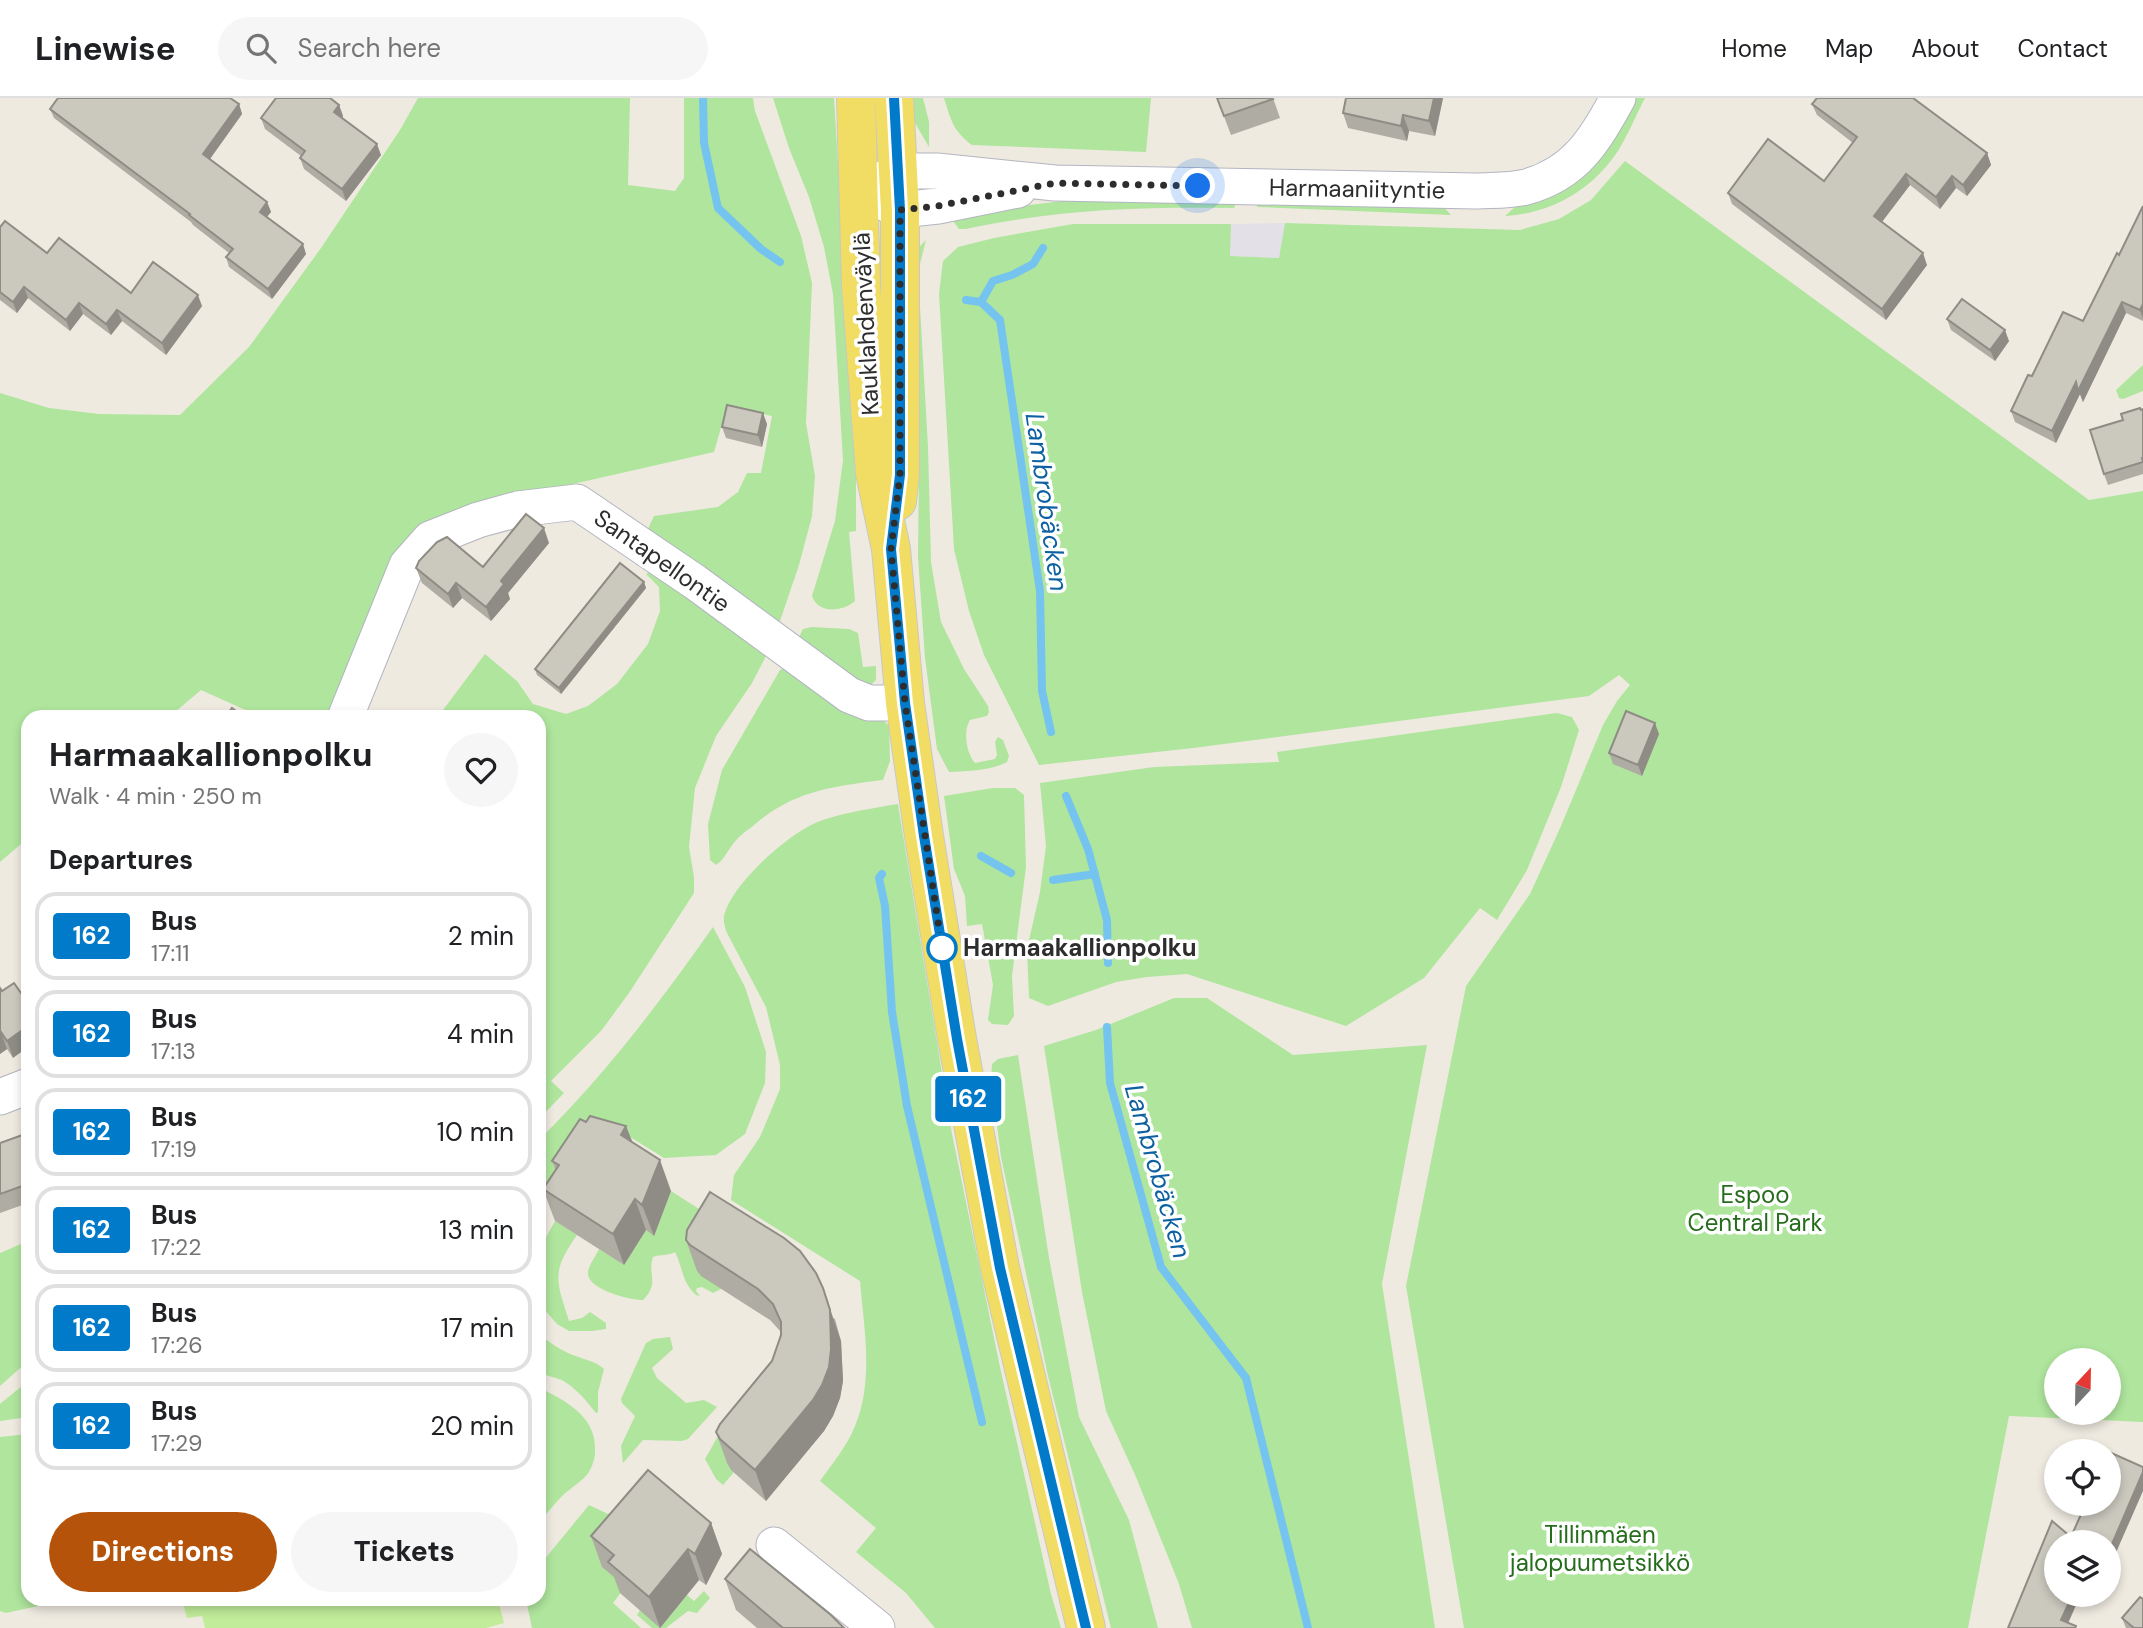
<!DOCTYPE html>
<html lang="en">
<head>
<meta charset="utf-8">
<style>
	:root { --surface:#fff; --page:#f6f6f6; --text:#202124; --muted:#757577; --line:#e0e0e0; --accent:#b45309 }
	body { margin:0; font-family:"DM Sans",sans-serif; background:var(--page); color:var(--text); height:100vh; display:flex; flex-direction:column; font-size:26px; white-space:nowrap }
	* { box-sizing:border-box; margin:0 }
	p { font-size:23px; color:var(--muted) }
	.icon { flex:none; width:38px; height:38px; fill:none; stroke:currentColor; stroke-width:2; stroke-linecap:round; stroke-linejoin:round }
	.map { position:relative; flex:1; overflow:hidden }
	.side { position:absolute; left:21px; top:612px; width:525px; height:896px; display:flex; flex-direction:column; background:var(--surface); border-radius:21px; box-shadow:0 4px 10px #0003 }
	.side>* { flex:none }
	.badge { padding:0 14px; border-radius:5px; font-size:24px; line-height:46px }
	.needle { width:46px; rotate:22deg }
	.buttons { position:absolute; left:2044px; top:1250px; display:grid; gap:14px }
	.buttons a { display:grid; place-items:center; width:77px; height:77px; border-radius:50%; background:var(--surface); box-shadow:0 4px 10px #0003; font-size:35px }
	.you { position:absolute; width:35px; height:35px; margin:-18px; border:5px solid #fff; border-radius:50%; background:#1a73e8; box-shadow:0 0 0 10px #1a73e833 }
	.map>.badge { position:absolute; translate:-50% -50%; box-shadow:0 0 0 4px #fff }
	h2 { padding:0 28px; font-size:26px; line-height:63px }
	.round { display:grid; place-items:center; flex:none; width:74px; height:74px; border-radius:37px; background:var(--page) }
	.summary { display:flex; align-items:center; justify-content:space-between; height:119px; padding:0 28px }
	h1 { font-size:33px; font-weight:800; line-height:52px }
	.primary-button { display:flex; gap:14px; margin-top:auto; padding:14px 28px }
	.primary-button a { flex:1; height:80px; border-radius:42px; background:var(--accent); color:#fff; font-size:28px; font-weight:800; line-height:80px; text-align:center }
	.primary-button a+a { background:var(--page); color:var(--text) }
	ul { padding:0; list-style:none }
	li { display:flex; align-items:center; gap:21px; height:88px; margin:0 14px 10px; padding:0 14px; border:4px solid var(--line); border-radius:21px }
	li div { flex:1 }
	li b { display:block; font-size:26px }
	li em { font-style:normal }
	li .badge { min-width:77px; font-weight:700; text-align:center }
	header { display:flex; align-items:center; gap:42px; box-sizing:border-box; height:98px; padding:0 35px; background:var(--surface); border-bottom:2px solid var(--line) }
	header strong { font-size:33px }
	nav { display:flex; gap:38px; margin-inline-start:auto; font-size:24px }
	.search { width:490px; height:63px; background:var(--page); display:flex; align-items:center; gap:18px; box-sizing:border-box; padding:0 24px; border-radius:38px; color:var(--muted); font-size:26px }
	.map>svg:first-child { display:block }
	.industrial { fill:#e3e0e8 }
	.green { fill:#afe59d; fill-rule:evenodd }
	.pitch { fill:#c1ec99 }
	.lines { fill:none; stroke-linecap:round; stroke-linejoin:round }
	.stream { stroke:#74c4ef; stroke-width:8 }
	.minor-casing { stroke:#b3b5c1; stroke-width:37 }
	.major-casing { stroke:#c8c8c8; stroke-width:40 }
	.minor { stroke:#fff; stroke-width:35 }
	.major { stroke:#f1dd63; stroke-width:38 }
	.wall { fill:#afaca3 }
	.shaded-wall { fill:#8e8c85 }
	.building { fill:#cbc8be; stroke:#8e8c85; stroke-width:2 }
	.line-casing { stroke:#fff; stroke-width:16 }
	.line { stroke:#007ac9; stroke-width:10 }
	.walk { stroke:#2d2d2d; stroke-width:7; stroke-dasharray:0 12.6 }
	.stop-dot { fill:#fff; stroke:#007ac9; stroke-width:3.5 }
	.labels { text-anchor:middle; stroke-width:7; stroke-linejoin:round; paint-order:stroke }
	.street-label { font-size:24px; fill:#2d2d2d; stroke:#fff }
	.stop-label { font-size:24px; font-weight:bold; fill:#2d2d2d; stroke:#fff; text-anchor:start }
	.park-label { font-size:24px; fill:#256d1b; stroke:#fff }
	.water-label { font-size:26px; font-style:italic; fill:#0d61a2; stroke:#fff }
</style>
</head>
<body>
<header>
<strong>Linewise</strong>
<div class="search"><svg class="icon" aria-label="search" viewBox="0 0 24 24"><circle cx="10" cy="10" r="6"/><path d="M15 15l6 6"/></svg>Search here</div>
<nav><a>Home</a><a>Map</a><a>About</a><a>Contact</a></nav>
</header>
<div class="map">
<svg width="2143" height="1530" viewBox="0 0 2143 1530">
	<rect width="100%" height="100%" fill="#efeae0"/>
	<path class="industrial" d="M1285,125l-6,35 -49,-2 1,-32z"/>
	<g class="green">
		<path d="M418,0h212l-2,87 47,6 9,-13v-80h69l2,13 46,125 11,47 -6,140 9,53 -3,40 -13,49 -19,56 -7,5 -127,-93 8,-17 64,-9 20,-15 9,-19h14l11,-57 -45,-9 -13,45 -225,51 -62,25 -92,189h-74l-60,-27 -32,27 -141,1v120l-28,24v-469l49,15 50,6 81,1 69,-68 72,-99 79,-118z"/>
		<path d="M773,0h61l22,362v71l-7,1 6,69c-12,11 -37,13 -43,-5l23,-75 8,-61 -10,-166 -9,-47 -15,-50 -20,-49z"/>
		<path d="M907,0h16l6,24v25l-18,-31z"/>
		<path d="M944,0h207l-5,54 -174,-7c-19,-14 -21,-25 -28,-47z"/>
		<path d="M1633,0h12c-9,17 -17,37 -27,53 -27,40 -66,62 -113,65z"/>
		<path d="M1625,63l464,339 54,-9v931l-134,-6 -41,212h-504l-58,-342 60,-300 64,-92 31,-68 42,-101 14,-24 13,-16 -11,-10 -30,21 -396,52 -154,17 -55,-110 -15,-44 -15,-62 -15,-255 4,-33 15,-14 36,-9 79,-14h158l-1,32 49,2 6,-35 235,7 39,-11 32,-19zM2056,1262h53v52h-53z"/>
		<path d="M1094,99l142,6 -2,5c-94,-1 -175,1 -268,21h-7l-6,-8 52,-13z"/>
		<path d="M1258,99l183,7 10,11 -194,-8z"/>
		<path d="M926,142l-8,32 10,175 3,115 10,60 23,47 24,37 1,6 -2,4 -17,4c-7,10 -4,33 5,43l20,-4 2,-4 -2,-13 3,-5 5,3 6,16 -2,6c-17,9 -39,9 -58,10l-12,-23 -12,-91 -7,-101 1,-94 -6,-195 6,-21z"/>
		<path d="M2143,267v26l-20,8 -4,-1 -3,-8z"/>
		<path d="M657,471l110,85 -15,29 -36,53 -21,52 -6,59 5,30v16l-65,100 -28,38 -50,50 13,12 -25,26v-401h-102l48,-64 32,27 16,23 33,10 22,-8 29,-22 31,-40 12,-33 -1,-24 -13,-13z"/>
		<path d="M812,529l37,2 9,4 5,34 13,-1v14l-9,8 -69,-49 5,-10z"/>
		<path d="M791,567l91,54 7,7 1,35 -7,19c-49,6 -91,11 -130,46 -7,5 -15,11 -20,18 -6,7 -8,15 -17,21l-6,-5 -2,-36 14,-54 58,-100z"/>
		<path d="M1557,615l15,4 7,13 -18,57 -34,83 -30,50 -17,-12 -56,70 -78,48 -159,-52 -40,3 -31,5 -68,24 -19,-8 -2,-49 13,-57 6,-46 -6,-63 114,-16 125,-5 -2,-10z"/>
		<path d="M993,690h22l9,7 2,72 -14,109 2,40 -6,9 -16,-1 -4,-4 5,-35 -11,-61 -15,2 -2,-30 -11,-27 -10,-73z"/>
		<path d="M898,706l54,330 48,233 51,227 10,34h-126l-29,-35 -50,-41 20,-24 -56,-47c12,-17 27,-35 35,-55 19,-46 9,-97 5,-145l-129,-81 3,-25 26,-38 20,-48v-24l-14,-58 -40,-76c-1,-5 -3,-10 -2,-15 8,-32 60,-78 89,-92 21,-10 61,-16 85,-20z"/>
		<path d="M713,829l32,60 21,65 -1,31 -20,51 -29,21 -52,3 -63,-39 -62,82v-61c66,-65 121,-138 174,-213z"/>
		<path d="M1174,900h33l86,57 134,-10 -45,239 53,344h-243l-13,-44 -43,-107 -30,-66 -24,-119 -38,-246 52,-16z"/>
		<path d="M1018,957l31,203 30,159 50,103 29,108h-47l-63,-252 -47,-219 -10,-78 1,-15 6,-5z"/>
		<path d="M671,1093l50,32v66l-8,4 -11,-6 -5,1 -1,3 4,5 -4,-1c-15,-14 -12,-25 -21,-43 -6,4 -15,2 -22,5 -6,18 7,26 -10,43 -14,0 -52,-10 -55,-25 -1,-8 8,-19 11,-26l25,16 22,-35 8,5z"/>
		<path d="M555,1123l22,14c-26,37 -21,45 -8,86l13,-3 8,-6 16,11v6l-14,2h-23l-12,-7 -14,-16 -4,-11v-47z"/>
		<path d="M28,1143v120l-28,25v-133z"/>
		<path d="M539,1236c9,7 18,14 29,19 11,5 28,8 36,16l-6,23v20l-2,1 -14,-17 -11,-10 -9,-6 -23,-7z"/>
		<path d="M670,1239l3,12 -21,19 5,10 29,25 18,-3 13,7 -29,32 -6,2 -39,-1 -20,23 -2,-17 14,-30 -13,-13 -1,-4 25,-56 7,-4z"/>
		<path d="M28,1283v36l-28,4v-17z"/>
		<path d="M544,1292c26,13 53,29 51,62 0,8 -4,19 -10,25 -6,6 -14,11 -21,17 -9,9 -17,19 -25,29v-131z"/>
		<path d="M730,1317l4,57 -11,13 -7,-6 -11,-20z"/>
		<path d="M28,1336v166h38l-60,13 -6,-2v-174z"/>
		<path d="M632,1406l-7,83 -12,16 28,25h-109l-6,-28h13v-34l50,-61 19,9z"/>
		<path d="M704,1493l6,7 -13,15 -9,-2 -22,17h-14l-15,-13 3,-5 47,-15 7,6z"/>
	</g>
	<path class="pitch" d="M182,1502h316l6,23 -18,5h-281l-3,-12 -15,2z"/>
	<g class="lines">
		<g class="stream">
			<path d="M703,0l1,45 14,65 43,41 19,13"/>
			<path d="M966,202l15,2 19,18 40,271 2,100 9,41"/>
			<path d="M981,204l12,-21 19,-6 21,-11 10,-16"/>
			<path d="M1066,698l22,53 19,71 1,43"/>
			<path d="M981,758l30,17"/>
			<path d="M882,776l-3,4 6,28 7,106 15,94 75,316"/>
			<path d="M1053,782l42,-6"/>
			<path d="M1107,929l3,56 51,184 85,111 62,250"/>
		</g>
		<defs>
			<g id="minor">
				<path d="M860,93l38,-20h39l118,12 421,8c16,-1 34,0 50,-4 50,-14 68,-46 92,-89"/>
				<path d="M875,101l25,11 38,-4 80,-16"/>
				<path d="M345,620l62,-153 23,-26 48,-19 40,-11 59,-7 118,80 154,113 20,8h36"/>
				<path d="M0,999l28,-11"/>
				<path d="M774,1447l103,83"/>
			</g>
			<g id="major">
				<path d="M856,0l5,189 14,186 16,76 14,154 19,133 33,203 43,229 86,360"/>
				<path d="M894,0l6,112v265l-3,26"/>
			</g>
		</defs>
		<use href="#minor" class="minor-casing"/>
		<use href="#major" class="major-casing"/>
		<use href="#minor" class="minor"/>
		<use href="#major" class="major"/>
	</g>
	<g class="wall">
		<path d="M1217,0h56l7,20 -49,17z"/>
		<path d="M1443,0l-8,38 -26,-5 -2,10 -59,-13 -5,-15z"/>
		<path d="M239,6l3,10 -32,45 57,43 4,10 -4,5 39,37 -34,45 -43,-32 -3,-10 3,-4 -36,-28 -2,-3 -137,-104 -4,-9z"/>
		<path d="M1812,6l175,49 4,12 -24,31 -11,-8 -16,21 -30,-24 -28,37 45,43 -41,55 -154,-116 -4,-11 96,-12 29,-38 -36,-28z"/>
		<path d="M339,7l4,11 -1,2 39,37 -35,46 -42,-32 -4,-11 1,-2 -36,-27 -4,-11z"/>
		<path d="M2143,108v115l-17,-8 -43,89 -3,-8 -24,49 -41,-21 -4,-11 21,-35 51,-55 36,-66z"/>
		<path d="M0,129l47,26 84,40 71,13 -36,49 -44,-34 -11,14 -28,-21 -13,17 -42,-33 -11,15 -17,-13z"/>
		<path d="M1947,221l62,22 -14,20 -44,-31z"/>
		<path d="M2143,311v65l-35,11 -4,-11 19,-54z"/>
		<path d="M767,326l-5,23 -36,-9 -4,-11z"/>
		<path d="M549,445l-41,50 2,6 -19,22 -29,-23 -9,10 -31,-25 -6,-15 67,-1z"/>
		<path d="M644,484l2,6 -85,106 -24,-19 -2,-6z"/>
		<path d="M1659,636l-17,42 -29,-12 -4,-11z"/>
		<path d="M2,893l11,67 -6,-9 -7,5z"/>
		<path d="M586,1024l40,4 7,17 38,48 -17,45 -8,-6 -22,35 -69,-44 -12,-32 13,-18 -4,-10z"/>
		<path d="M28,1035v70l-28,10v-70z"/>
		<path d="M686,1142l149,79 6,22 2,40 -3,17 -7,18 -9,15 -58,70 -35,-31 -4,-7 -11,-31 56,-71 9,-26v-3l-11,-12 -69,-44 -4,-5z"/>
		<path d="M711,1425l11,31 -16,31 -7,-5 -39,48 -40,-35 -6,-16 -12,-10 -11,-31z"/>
		<path d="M725,1481l119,49h-87l-21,-18z"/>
		<path d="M2122,1520l21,10h-17z"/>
	</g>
	<g class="shaded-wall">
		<path d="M1434,0h9l-8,38 -6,-15z"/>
		<path d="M239,6l3,10 -35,49 -4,-9z"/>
		<path d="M339,7l4,11 -5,7 -4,-11z"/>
		<path d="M1403,17l6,16 -2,10 -6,-15z"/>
		<path d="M377,46l4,11 -35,46 -4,-12z"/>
		<path d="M1987,55l4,12 -24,31 -4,-11z"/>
		<path d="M1906,76l4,11 -32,42 -4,-11z"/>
		<path d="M1952,78l4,12 -16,21 -4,-12z"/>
		<path d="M267,104l4,10 -8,9 -3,-9z"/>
		<path d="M303,146l3,10 -34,45 -4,-10z"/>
		<path d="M1923,155l4,12 -41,55 -4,-11z"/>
		<path d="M24,189l4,11 -11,15 -4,-11z"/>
		<path d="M198,197l4,11 -36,49 -4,-12z"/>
		<path d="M2122,204l4,11 -43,89 -3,-8 -24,49 -4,-12 24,-49z"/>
		<path d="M79,205l4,11 -13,17 -4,-11z"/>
		<path d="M2143,206v15l-3,-9z"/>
		<path d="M117,212l5,11 -11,14 -5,-11z"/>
		<path d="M2005,232l4,11 -14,20 -5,-11z"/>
		<path d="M763,315l4,11 -5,23 -4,-12z"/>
		<path d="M544,430l5,15 -41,50 2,6 -19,22 -5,-14 15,-26z"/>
		<path d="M644,484l2,6 -85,106 -2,-6z"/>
		<path d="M456,485l6,15 -9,10 -5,-14z"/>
		<path d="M1655,625l4,11 -17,42 -4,-11z"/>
		<path d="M28,928v21l-15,11 -6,-17z"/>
		<path d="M1,934l6,17 -7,5v-21z"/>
		<path d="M626,1028l12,31 -17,-22z"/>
		<path d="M660,1062l11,31 -17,45 -12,-31z"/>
		<path d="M635,1101l11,31 -22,35 -11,-31z"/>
		<path d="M823,1190l18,53 2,40 -3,17 -7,18 -9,15 -58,70 -11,-31z"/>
		<path d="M2143,1374v19l-32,73 -2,-7v-6z"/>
		<path d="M711,1425l11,31 -16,31 -11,-31z"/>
		<path d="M688,1451l11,31 -39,48 -11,-31z"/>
		<path d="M2073,1496h8l-15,34 -5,-8z"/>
	</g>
	<g class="building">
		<path d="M58,0h172l9,6 -36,50 64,48 -7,10 43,32 -35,45 -42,-32 7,-8 -44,-34 1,-1 -140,-105z"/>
		<path d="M276,0h54l9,7 -5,7 43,32 -35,45 -42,-31 5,-7 -44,-33z"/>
		<path d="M1217,0h55l1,1 -49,17z"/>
		<path d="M1346,0h88l-5,23 -26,-6 -2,11 -58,-13z"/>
		<path d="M1817,0h96l74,55 -24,32 -11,-9 -16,21 -30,-23 -32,42 49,37 -41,56 -154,-116 40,-54 56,42 33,-44 -45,-33z"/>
		<path d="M2143,108v98l-3,6 -18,-8 -44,89 -2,-9 -24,49 -41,-20 17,-36 4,1 31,-64 20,9 34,-68 2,2z"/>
		<path d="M5,123l42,32 12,-15 72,55 22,-31 45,33 -36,48 -45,-33 -11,14 -27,-21 -13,17 -42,-33 -11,15 -13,-10v-65z"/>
		<path d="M1962,201l43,31 -15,20 -43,-31z"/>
		<path d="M727,307l36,8 -5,22 -36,-8z"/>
		<path d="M2140,310l1,2 2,-1v49h-1l1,4 -39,12 -14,-44 33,-10 -2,-6z"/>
		<path d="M526,416l18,14 -43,53 3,3 -18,23 -30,-24 -8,11 -32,-26 3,-7 18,-19 10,-5 36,30z"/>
		<path d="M620,465l24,19 -85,106 -24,-19z"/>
		<path d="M232,610l13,10h-20z"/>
		<path d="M1626,613l29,12 -17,42 -29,-12z"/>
		<path d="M14,885l14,20v23l-21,15 -6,-9 -1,1v-45l2,3z"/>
		<path d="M590,1018l36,10 -5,9 39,25 -18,45 -7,-6 -22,35 -70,-45 16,-24 -7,-4 28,-42 6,3z"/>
		<path d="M28,1035v51l-28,10v-51z"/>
		<path d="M710,1094l74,46 16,13 16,22 7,15 7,22 1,39 -2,18 -7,18 -9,15 -58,70 -35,-31 -4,-7 4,-8 52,-63 9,-26v-13l-8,-18 -15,-15 -68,-44 -4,-5 1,-10z"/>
		<path d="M2090,1345l17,8h-20z"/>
		<path d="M2109,1354l34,15v5l-34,79v-9h-28l-10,-5 5,5h-20v52h17l-12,26 15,6 -1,2h-67l44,-107 19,16 15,-34h23z"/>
		<path d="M648,1372l63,53 -16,31 -7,-5 -39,48 -41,-35 6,-7 -23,-19z"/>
		<path d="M750,1451l81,66 13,13h-61l-58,-49z"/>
		<path d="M2140,1499l3,2v29h-9l-12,-10z"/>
	</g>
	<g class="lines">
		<defs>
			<path id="line" d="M894,0l6,112v265l-9,74 14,154 19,133 33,203 43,229 86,360"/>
		</defs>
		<use href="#line" class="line-casing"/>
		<use href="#line" class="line"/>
		<path class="walk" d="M942,850l-37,-245 -14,-154 9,-74v-265l38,-4 117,-23 143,3"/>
	</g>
	<circle class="stop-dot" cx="942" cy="850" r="14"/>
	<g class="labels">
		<g class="street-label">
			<text transform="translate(1357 91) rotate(1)" y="8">Harmaaniityntie</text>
			<text transform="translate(866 226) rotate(-93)" y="8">Kauklahdenväylä</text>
			<text transform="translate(662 463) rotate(35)" y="8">Santapellontie</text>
		</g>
		<g class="stop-label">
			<text x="963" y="858">Harmaakallionpolku</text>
		</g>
		<g class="park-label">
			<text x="1755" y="1105">Espoo<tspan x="1755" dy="28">Central Park</tspan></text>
			<text x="1600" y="1445">Tillinmäen<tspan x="1600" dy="28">jalopuumetsikkö</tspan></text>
		</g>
		<g class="water-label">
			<text transform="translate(1047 404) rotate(82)" y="9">Lambrobäcken</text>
			<text transform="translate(1158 1073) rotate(74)" y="9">Lambrobäcken</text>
		</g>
	</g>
</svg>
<div class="buttons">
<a><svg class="needle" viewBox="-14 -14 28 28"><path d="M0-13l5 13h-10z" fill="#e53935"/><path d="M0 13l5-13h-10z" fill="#757577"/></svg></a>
<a><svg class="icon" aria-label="locate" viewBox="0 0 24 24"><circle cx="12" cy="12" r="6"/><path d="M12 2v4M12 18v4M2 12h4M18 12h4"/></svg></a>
<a><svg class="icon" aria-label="layers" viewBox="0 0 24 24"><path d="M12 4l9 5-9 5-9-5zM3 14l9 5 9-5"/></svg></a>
</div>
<div class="you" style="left:1198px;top:88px"></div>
<b class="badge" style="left:968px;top:1001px;background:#007ac9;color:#fff">162</b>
<section class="side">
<div class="summary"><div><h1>Harmaakallionpolku</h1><p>Walk · 4 min · 250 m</p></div><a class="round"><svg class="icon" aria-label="heart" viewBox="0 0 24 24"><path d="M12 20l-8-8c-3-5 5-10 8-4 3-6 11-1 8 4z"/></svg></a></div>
<h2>Departures</h2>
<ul>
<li><span class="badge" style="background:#007ac9;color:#fff">162</span><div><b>Bus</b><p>17:11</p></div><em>2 min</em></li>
<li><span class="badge" style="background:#007ac9;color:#fff">162</span><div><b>Bus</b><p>17:13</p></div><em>4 min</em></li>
<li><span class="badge" style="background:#007ac9;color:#fff">162</span><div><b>Bus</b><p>17:19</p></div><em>10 min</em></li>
<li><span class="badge" style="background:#007ac9;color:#fff">162</span><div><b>Bus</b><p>17:22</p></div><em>13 min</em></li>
<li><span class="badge" style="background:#007ac9;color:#fff">162</span><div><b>Bus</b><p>17:26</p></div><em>17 min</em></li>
<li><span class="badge" style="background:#007ac9;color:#fff">162</span><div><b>Bus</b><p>17:29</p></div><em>20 min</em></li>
</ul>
<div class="primary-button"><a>Directions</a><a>Tickets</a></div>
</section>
</div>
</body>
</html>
